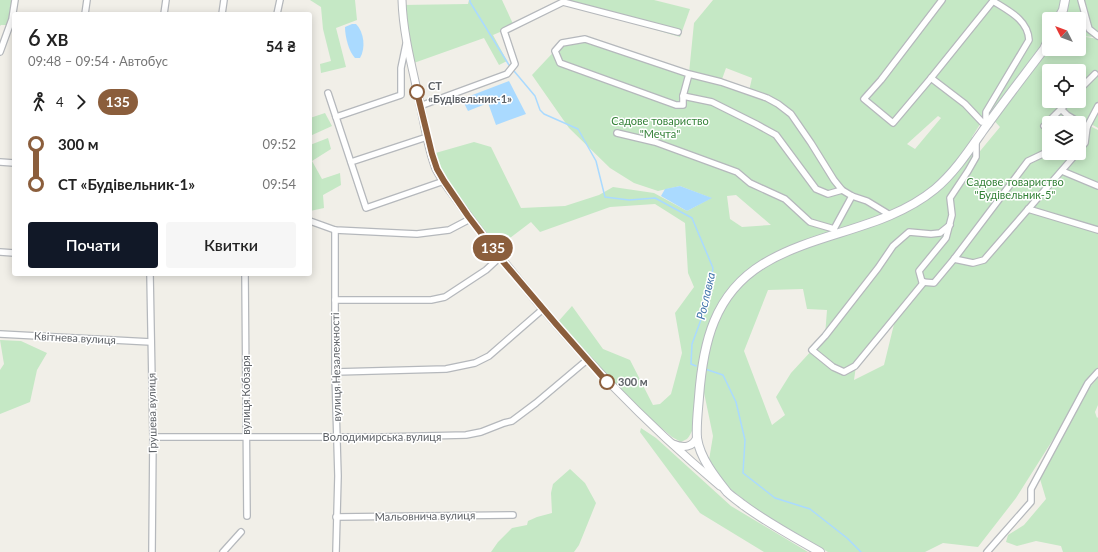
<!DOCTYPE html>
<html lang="uk">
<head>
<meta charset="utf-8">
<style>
	:root { --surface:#fff; --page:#f6f6f6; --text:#222; --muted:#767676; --accent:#111827 }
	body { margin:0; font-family:Lato,sans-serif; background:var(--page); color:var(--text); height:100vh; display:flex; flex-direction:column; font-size:15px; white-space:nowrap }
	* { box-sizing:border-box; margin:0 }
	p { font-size:13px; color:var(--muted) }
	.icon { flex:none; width:22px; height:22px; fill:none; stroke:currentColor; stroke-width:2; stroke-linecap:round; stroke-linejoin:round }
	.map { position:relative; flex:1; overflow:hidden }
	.details { position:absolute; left:12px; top:12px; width:300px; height:264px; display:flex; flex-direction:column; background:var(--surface); border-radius:4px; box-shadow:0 2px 10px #0003 }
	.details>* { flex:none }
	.badge { padding:0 8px; border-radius:13px; font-size:14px; line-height:26px }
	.needle { width:26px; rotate:312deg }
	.buttons { position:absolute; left:1042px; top:12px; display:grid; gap:8px }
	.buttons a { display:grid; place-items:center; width:44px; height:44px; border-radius:4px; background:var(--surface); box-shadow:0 2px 10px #0003; font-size:20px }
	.map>.badge { position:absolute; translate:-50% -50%; box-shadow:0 0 0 2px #fff }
	.legs { display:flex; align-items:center; gap:6px; height:44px; padding:0 16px; font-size:13px }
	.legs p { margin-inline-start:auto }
	.overview { display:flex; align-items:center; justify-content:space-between; height:68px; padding:0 16px }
	h1 { font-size:22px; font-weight:600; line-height:30px }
	.button { display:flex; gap:8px; margin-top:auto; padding:8px 16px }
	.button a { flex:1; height:46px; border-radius:4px; background:var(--accent); color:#fff; font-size:16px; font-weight:600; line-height:46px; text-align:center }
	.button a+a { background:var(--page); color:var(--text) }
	ul { padding:0 16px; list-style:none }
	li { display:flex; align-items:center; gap:14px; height:40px; font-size:15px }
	li i { display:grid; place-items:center; width:6px; height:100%; margin:0 5px; background:currentColor }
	li i::after { content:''; width:10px; height:10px; margin:-5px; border:3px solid; border-radius:50%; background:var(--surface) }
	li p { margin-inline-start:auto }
	li:first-child i { background:linear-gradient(#0000 50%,currentColor 0) }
	li:last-child i { background:linear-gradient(currentColor 50%,#0000 0) }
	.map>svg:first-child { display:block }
	.green { fill:#c5e8c5; fill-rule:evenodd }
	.water { fill:#aadaff }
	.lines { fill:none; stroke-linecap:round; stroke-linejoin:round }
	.stream { stroke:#aadaff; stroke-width:1.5 }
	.minor-casing { stroke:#b5b8bc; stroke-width:8 }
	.tertiary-casing { stroke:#b5b8bc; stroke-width:9 }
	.secondary-casing { stroke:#b6babf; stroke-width:10 }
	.minor { stroke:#fff; stroke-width:5.5 }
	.tertiary { stroke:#fff; stroke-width:7 }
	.secondary { stroke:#fff; stroke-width:8 }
	.line-1-casing { stroke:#fff; stroke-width:9 }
	.line-1 { stroke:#8b5e3c; stroke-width:6 }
	.stop-1-dot { fill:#fff; stroke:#8b5e3c; stroke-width:2 }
	.labels { text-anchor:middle; stroke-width:3; stroke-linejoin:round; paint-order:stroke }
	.stop-label { font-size:11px; font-weight:bold; fill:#5f6368; stroke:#fff; text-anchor:start }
	.park-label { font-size:11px; fill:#348238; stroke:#fff }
	.street-label { font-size:11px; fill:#5f6368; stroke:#fff }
	.water-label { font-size:12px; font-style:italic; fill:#4174aa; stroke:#fff }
</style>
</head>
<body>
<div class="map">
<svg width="1098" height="552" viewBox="0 0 1098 552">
	<rect width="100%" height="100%" fill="#f1efe8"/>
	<g class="green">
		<path d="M0,0h15l-5,25h-9l-1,1z"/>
		<path d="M310,0h45l2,20 -21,8 10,39 -25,6 -1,-9 11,-3 -8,-32 -2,-22z"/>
		<path d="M469,0h33l12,26 -21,9 14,26 -8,4 -15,-27 -73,26 -9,-59 66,-1z"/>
		<path d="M568,0h86l36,9 -10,28 -118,-35z"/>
		<path d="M713,0h385v33l-3,4 -15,-1 18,3v89l-9,-5 -1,2 10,5v242l-8,9 -74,117 -38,49 -35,-4 -18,9h-97l-71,-42 -38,-30 -11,-14 5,-30 -12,-58c-1,13 -4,52 -14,61 -2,1 -4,2 -6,3l-9,-5 -65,-55 -51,-58 16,-18 31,43 27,11 23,45 7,-1 11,-10 11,-41 -7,-40 19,-26 -6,-14 -3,-50 -30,-19 -45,3 -70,25 -9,-10 -37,28 -50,-69 -12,-27 42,-12 17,5 30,61 44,-2 34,-11 14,-8 41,6 33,18 24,-13 -31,-12 -22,5 -24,-8 -24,-15 -41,-40 -37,-53 30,-32 23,-4 104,34 5,-50zM1049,19h30v30h-30zM726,68l26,10 -3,13 -28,-9zM1049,71h30v30h-30zM987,113l13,14 -24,29v-15l-4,-4zM938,116l3,2 -26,31 -8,-5zM1049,123h30v30h-30zM736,195l35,30 -29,2 -12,-8 -3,-23zM803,289l4,20 20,1 -2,26 -34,37 -15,24 9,18 -13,10 -28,-74 24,-61zM896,316l-12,49 -30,15 2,-14z"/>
		<path d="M325,113l7,13 -22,10v-18z"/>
		<path d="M328,138l3,11 -19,12 10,18 18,-6 1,12 -18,10 1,13 -14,3v-66z"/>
		<path d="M0,340l21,1 26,12 -10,17 -7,32 -30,12v-44l4,-6z"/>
		<path d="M1098,378v27l-3,7 2,6 1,-1v135h-35l-2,-6 -25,-5 -19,5 -11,-4 2,-7 16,-10 22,-26 -6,-20 50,-92z"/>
		<path d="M641,428l15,10 75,68 77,46h-44l-64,-39 -60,-81z"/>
		<path d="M570,469l15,14 11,20 -17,42 -5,7h-83l7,-10 14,-14 15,-3 1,-4 9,-4 15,-4 -1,-20 2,-9z"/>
	</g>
	<g class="water">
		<path d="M352,24h4c8,8 10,24 4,34h-5c-6,-6 -10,-21 -10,-31z"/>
		<path d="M509,81l17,33 -30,11 -8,-22 -20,8 -6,-12z"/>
		<path d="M680,186l32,12 -25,13 -26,-15 4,-7z"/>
	</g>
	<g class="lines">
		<g class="stream">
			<path d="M470,0v2l39,63"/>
			<path d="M514,71l21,25 5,14 4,4 34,15 18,32 9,36 24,3 26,-2 37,20 21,50 -7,38 -14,38 -1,20 5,2"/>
			<path d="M705,369l18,6 13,27 9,38 -2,33 32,25 35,11 37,29 14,14"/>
		</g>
		<defs>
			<g id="minor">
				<path d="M942,0l-61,80 -17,19 29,24 38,-45 62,-77c16,10 35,19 36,39l-43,72v10l3,2"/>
				<path d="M1081,0l8,29 9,7"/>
				<path d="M85,14l2,-14"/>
				<path d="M164,14l2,-14"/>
				<path d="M222,14l2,-14"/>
				<path d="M277,14l3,-14"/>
				<path d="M0,52l12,-33 3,-19"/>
				<path d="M689,74l-6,22v9h-7l-116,-42 -5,-12 7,-8 23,-4 104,35 32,8 46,16 11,6 13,10 20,29 23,37 8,10 10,6 15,5 23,14"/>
				<path d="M931,78l34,26 17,18h4"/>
				<path d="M1079,90l16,-16"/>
				<path d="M328,93l38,115 78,-27"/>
				<path d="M683,96l29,6 44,22 20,11 40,54 12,5 14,-4"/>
				<path d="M1069,101l-8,8 6,6 20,12"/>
				<path d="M420,106l87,-32 8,-10 -11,-33 59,-29 115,30"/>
				<path d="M336,117l65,-22v-27l5,-24"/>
				<path d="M1044,126l17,-17"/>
				<path d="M617,133l38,9 82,30 13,11 35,16 25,23 24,7"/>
				<path d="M976,141v16l-8,14 -18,27 2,17 -6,23 -27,33 3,11 12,1 20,-24 74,-98 21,-10"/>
				<path d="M1079,150l6,-7 2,-16 11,-21"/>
				<path d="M0,162l14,1"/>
				<path d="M351,162l76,-25"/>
				<path d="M1062,171l36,15"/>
				<path d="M1028,209l70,21"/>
				<path d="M310,221l25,9 82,4 32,-4 21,-11"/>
				<path d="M335,230v142l3,104 -2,76"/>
				<path d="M835,232l-1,-3 18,-33"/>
				<path d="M0,252l14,1"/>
				<path d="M954,259l19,4 11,-3 93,-107"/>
				<path d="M150,274l3,163 -1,115"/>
				<path d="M245,274l2,242"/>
				<path d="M924,282l-69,84 -11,6 -11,-5 -21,-17 13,-14 53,-68 15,-22 16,-14 22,2 9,-1 10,-8"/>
				<path d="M335,300h96l14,-3 41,-27 14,-13"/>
				<path d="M0,334l151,8"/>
				<path d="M335,372l111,-3 29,-6 14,-7 54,-47"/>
				<path d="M153,437h229l84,-2 15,-3 23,-9 8,-2 24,-18 51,-43"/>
				<path d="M336,517l177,-2"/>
				<path d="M223,552l18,-20"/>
				<path d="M987,552l44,-50v-13l57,-106 10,-11"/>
			</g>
			<g id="tertiary">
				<path d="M402,0c1,35 11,70 18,104 5,22 8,45 16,65 4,8 10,16 15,23 13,18 26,36 40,53 68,88 144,170 229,241"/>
				<path d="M673,444c10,4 20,4 24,-7"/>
			</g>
			<g id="secondary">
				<path d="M1058,19l5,-9 2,-10"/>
				<path d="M820,552c-26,-15 -54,-30 -78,-48 -5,-4 -11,-8 -15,-12 -12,-15 -27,-34 -30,-54 -1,-13 1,-28 2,-41 4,-54 15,-103 64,-133 54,-33 122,-34 172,-75 19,-16 33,-37 47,-57 20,-28 41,-55 62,-83l5,-11"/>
			</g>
		</defs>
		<use href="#minor" class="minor-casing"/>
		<use href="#tertiary" class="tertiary-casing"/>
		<use href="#secondary" class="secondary-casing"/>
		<use href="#minor" class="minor"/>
		<use href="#tertiary" class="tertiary"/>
		<use href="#secondary" class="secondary"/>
	</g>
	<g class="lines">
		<defs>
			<path id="line-1" d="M417,92l15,62 5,15 7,12 24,35 32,42 56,66 51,58"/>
		</defs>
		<use href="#line-1" class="line-1-casing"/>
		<use href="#line-1" class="line-1"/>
	</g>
	<g class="stop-1-dot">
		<circle cx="417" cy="92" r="7"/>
		<circle cx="607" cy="382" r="7"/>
	</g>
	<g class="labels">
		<g class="stop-label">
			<text x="428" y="90">СТ<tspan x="428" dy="13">«Будівельник-1»</tspan></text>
			<text x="618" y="386">300 м</text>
		</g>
		<g class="park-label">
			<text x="660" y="125">Садове товариство<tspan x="660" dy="13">"Мечта"</tspan></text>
			<text x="1015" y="186">Садове товариство<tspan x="1015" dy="13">"Будівельник-5"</tspan></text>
		</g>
		<g class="street-label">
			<text transform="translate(75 338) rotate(3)" y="4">Квітнева вулиця</text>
			<text transform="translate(336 367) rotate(-91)" y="4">вулиця Незалежності</text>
			<text transform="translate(246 395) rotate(-90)" y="4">вулиця Кобзаря</text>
			<text transform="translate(152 413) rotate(-91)" y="4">Грушева вулиця</text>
			<text x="382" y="441">Володимирська вулиця</text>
			<text transform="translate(425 516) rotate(-1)" y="4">Мальовнича вулиця</text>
		</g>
		<g class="water-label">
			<text transform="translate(706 296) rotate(-77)" y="4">Рославка</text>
		</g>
	</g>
</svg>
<div class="buttons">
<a><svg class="needle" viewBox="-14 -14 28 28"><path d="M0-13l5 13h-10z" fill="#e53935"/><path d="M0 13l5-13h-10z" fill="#767676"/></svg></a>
<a><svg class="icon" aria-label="locate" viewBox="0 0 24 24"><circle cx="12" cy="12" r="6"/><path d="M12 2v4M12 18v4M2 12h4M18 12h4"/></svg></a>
<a><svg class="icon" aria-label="layers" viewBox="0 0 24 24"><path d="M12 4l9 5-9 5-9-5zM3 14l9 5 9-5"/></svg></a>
</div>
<b class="badge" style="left:493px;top:248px;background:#8b5e3c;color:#fff">135</b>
<section class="details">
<div class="overview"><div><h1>6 хв</h1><p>09:48 – 09:54 · Автобус</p></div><b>54 ₴</b></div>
<div class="legs"><svg class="icon" aria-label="walk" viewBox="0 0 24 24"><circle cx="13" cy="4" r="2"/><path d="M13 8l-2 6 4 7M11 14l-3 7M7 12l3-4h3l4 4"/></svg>4<svg class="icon" aria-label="forward" viewBox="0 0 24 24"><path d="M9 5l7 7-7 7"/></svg><b class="badge" style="background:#8b5e3c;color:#fff">135</b></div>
<ul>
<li><i style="color:#8b5e3c"></i><b>300 м</b><p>09:52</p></li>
<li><i style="color:#8b5e3c"></i><b>СТ «Будівельник-1»</b><p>09:54</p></li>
</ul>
<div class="button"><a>Почати</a><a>Квитки</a></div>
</section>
</div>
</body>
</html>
